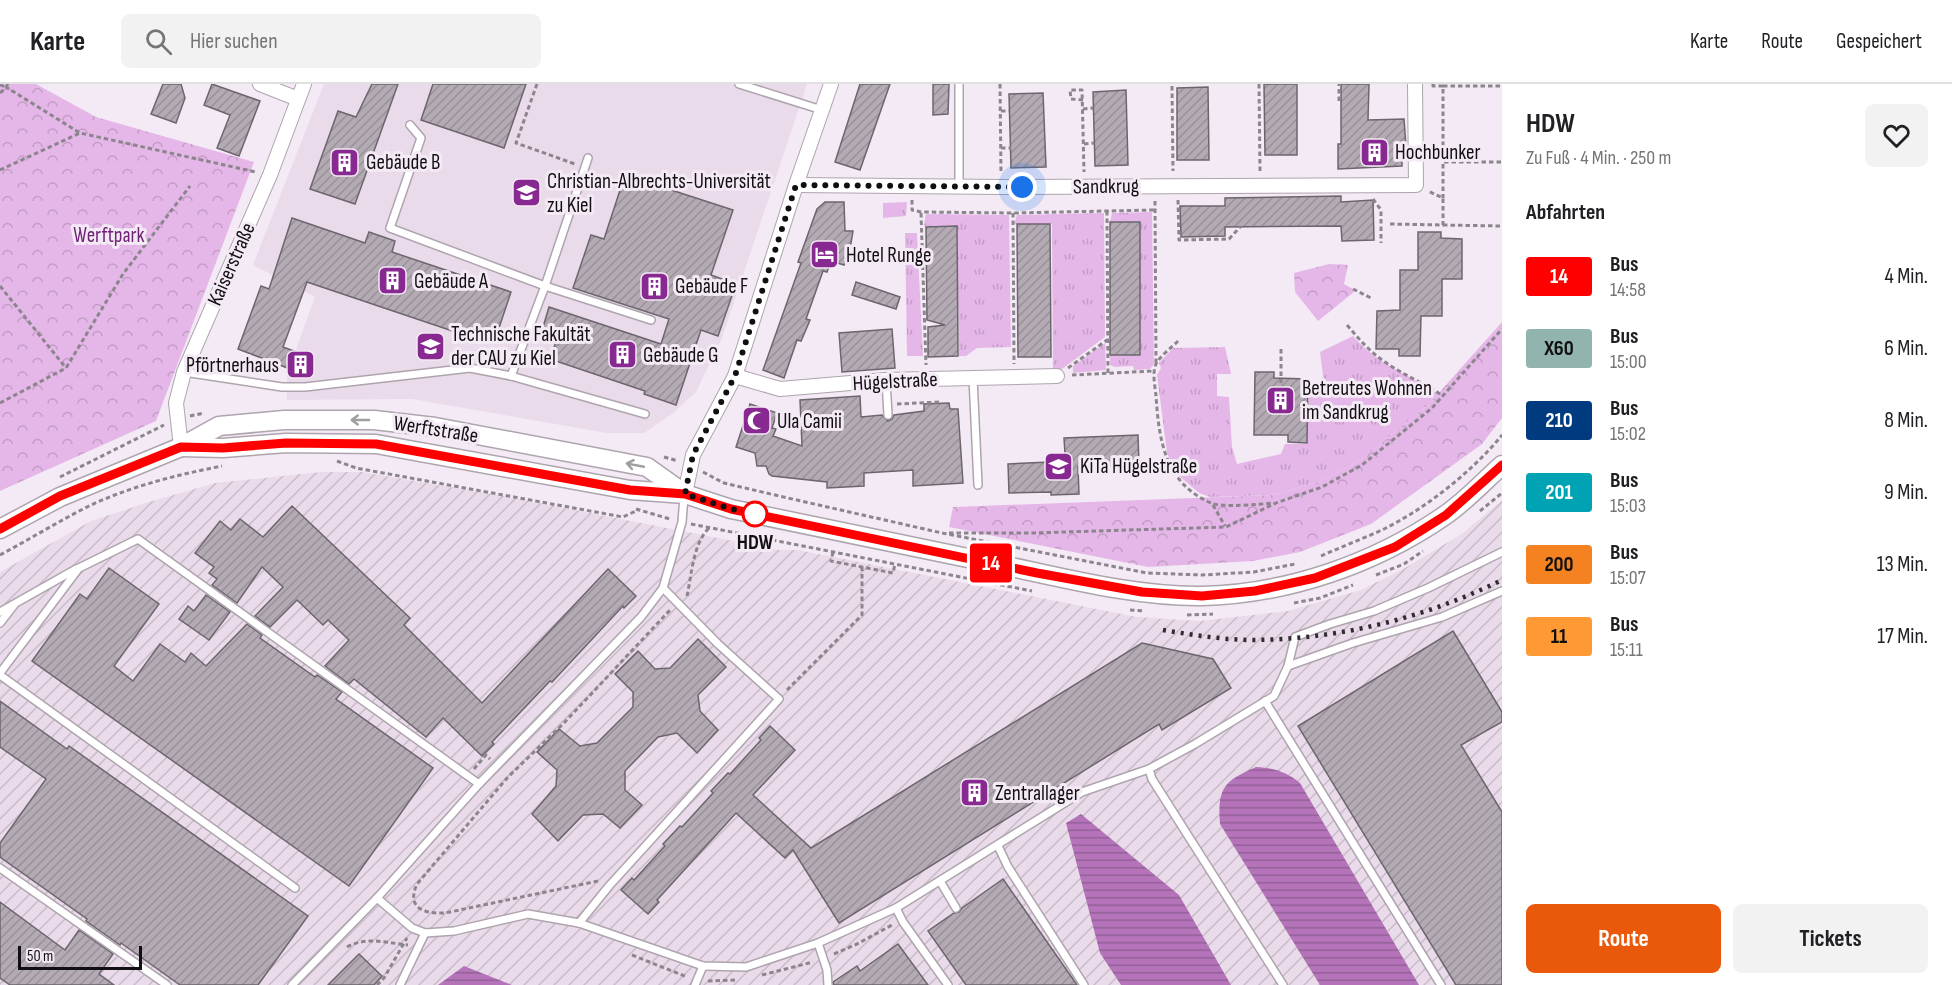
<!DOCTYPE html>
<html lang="de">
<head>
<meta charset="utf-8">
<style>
	:root { --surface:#fff; --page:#f2f2f2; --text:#202124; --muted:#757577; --line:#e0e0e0; --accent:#ea580c }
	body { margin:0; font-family:"Sofia Sans Condensed",sans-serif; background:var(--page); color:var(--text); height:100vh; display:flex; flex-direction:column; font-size:22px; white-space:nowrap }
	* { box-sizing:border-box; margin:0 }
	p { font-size:20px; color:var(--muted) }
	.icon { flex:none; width:33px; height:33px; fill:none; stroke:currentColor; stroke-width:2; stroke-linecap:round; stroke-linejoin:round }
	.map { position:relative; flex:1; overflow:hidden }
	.panel { display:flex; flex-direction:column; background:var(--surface); width:450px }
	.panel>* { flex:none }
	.badge { padding:0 12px; border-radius:4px; font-size:21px; line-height:39px }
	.scale { position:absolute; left:18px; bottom:15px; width:124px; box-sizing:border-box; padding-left:6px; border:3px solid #120f12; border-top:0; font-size:16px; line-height:21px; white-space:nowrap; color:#120f12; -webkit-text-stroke:4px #f4eaf5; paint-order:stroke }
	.you { position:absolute; width:30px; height:30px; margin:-15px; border:4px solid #fff; border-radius:50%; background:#1a73e8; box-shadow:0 0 0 9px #1a73e833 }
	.map>.badge { position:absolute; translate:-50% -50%; box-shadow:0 0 0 3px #fff }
	h2 { padding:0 24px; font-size:22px; line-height:54px }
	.round { display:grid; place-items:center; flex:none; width:63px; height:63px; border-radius:9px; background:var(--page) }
	.headline { display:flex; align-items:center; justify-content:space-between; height:102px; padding:0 24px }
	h1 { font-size:28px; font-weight:700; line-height:45px }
	.button { display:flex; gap:12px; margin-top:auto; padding:12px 24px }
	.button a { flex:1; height:69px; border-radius:9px; background:var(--accent); color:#fff; font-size:24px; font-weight:700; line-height:69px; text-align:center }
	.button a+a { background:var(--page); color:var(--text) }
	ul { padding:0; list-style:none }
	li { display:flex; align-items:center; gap:18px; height:72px; padding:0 24px }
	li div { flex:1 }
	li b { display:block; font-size:22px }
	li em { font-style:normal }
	li .badge { min-width:66px; font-weight:700; text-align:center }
	header { display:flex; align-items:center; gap:36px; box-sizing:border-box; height:84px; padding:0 30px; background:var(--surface); border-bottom:2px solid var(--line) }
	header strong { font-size:28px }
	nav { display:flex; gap:33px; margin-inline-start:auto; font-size:21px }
	.search { width:420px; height:54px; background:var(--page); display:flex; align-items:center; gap:15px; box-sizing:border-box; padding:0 21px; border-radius:9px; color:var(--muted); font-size:22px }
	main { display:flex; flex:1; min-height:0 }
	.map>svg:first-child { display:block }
	.built { fill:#eadbeb }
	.industrial { fill:url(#industrial-furrows) }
	.grass { fill:url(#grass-tufts) }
	.park { fill:url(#park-crowns) }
	.water { fill:url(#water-rules) }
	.building { fill:url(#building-hatch); stroke:#6d656e; stroke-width:1.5 }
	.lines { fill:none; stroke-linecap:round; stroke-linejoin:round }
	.lane-casing { stroke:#aea4ae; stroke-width:10 }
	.street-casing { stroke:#aea4ae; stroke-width:16 }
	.secondary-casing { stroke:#aea4ae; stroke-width:21 }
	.path { stroke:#8c858d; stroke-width:3; stroke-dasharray:4.5 3; stroke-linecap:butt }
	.lane { stroke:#fff; stroke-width:7 }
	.street { stroke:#fff; stroke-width:14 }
	.secondary { stroke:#fff; stroke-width:18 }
	.rail { stroke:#2f2b2f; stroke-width:4.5; stroke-dasharray:3 6; stroke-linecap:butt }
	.oneway { stroke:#a09fa0 }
	.line-casing { stroke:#fff; stroke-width:14 }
	.line { stroke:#f00; stroke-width:9 }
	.walk { stroke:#120f12; stroke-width:6; stroke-dasharray:0 10.8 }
	.stop-dot { fill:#fff; stroke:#f00; stroke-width:3 }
	.labels { text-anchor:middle; stroke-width:6; stroke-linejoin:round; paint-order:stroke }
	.poi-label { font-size:21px; fill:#120f12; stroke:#f4eaf5; text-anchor:start }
	.street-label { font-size:21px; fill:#120f12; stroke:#f4eaf5 }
	.park-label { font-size:21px; fill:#702178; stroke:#f4eaf5 }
	.stop-label { font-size:21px; font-weight:bold; fill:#120f12; stroke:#f4eaf5 }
</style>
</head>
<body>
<header>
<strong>Karte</strong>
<div class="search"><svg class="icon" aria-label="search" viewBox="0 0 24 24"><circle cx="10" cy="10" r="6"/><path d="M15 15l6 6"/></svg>Hier suchen</div>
<nav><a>Karte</a><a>Route</a><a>Gespeichert</a></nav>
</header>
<main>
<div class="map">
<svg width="1502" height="901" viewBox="0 0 1502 901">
	<defs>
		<pattern id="industrial-furrows" width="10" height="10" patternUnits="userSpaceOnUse" patternTransform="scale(1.5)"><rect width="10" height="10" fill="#eadbeb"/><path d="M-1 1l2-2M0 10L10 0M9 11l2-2" fill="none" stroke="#c8bbc8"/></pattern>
		<pattern id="grass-tufts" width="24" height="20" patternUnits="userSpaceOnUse" patternTransform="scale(1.5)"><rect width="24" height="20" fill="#e5b7e8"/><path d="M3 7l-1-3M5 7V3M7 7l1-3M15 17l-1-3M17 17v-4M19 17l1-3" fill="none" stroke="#c39cc6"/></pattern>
		<pattern id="park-crowns" width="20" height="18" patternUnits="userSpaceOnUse" patternTransform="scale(1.5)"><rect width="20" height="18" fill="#e5b7e8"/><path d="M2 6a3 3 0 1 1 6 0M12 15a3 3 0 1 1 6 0" fill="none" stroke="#c39cc6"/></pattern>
		<pattern id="water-rules" width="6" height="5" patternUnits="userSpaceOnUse" patternTransform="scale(1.5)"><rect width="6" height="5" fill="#b574ba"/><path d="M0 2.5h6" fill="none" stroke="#925e96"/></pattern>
		<pattern id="building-hatch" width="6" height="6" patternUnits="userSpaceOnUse" patternTransform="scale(1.5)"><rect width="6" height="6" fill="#b3aab4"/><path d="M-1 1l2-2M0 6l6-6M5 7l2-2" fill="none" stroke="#99919a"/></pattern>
	</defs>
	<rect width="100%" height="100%" fill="#f4eaf5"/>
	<path class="built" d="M324,0h483l-85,254 -26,54 -23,21 -29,20h-37l-195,-34 -125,1v-26l28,-77 -62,-32z"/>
	<path class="industrial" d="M321,388h41l141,24 276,54h19l339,67 63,4 88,-10 73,-21 44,-22 58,-35 39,-33v485h-1502v-413l91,-51 58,-19 66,-19z"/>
	<g class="grass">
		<path d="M907,118l-1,14 -23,2v-15z"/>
		<path d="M1152,128l2,152 -4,5 -16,1 -1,-4 -18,1 -5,-2v-10h30v-132l-30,-1 2,-9z"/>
		<path d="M1104,129l1,124 -47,35h-5l-1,-148h-38l3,-9z"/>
		<path d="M926,130l83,1 2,132 -34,1 -11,8h-7l-2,-129h-31l-2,-2z"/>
		<path d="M905,149h12l6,123h-16z"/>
		<path d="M1353,252c24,28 55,38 85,58l-9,10 -68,56 -40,21 -48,14 -63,2 -11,-4 -21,-18 -11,-22 -10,-78 4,-7 -2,-5 14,-15 52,-1 6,27h-14v22l12,1 3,50 5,17 44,-10 4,-10h22l2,-52h16l-5,-40z"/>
		<path d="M1105,259l1,27 -33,3v-7z"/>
	</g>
	<g class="park">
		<path d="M0,0h36l60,33 158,45 -98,259 -156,70z"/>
		<path d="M1329,180l19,1 -4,19 9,5 1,3 -36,29 -23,-29 -1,-19z"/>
		<path d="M1502,238v96l-20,26 -111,80 -71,28 -47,9 -105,6 -199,-40 4,-20 320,-12 48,-14 40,-21 68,-56z"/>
	</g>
	<g class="water">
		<path d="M1256,683c19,1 30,5 44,16l119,202h-99l-100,-161c-3,-36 4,-43 36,-57z"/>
		<path d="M1081,730l98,81 52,90h-110l-21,-32 -34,-130z"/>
		<path d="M464,882l48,19h-74z"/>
	</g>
	<g class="building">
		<path d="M163,0h18l4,14 -9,25 -25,-9z"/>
		<path d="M212,0l48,17 -21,55 -22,-8 13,-33 -26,-10z"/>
		<path d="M372,0h26l-43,120 -45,-15 28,-78 18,6z"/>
		<path d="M433,0h93l-22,64 -83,-28z"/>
		<path d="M860,0h30l-30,86 -25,-8z"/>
		<path d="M933,0h16l-1,30 -15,1z"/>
		<path d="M1264,0h33v71h-32z"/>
		<path d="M1341,0h28l-1,36 36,-1 3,41h-5v6l-64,3v-25h3z"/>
		<path d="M1208,3l1,73h-32v-72z"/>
		<path d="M1126,6l2,75 -33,1 -2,-74z"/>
		<path d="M1043,9l3,74 -35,1 -2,-74z"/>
		<path d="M625,91l108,35 -22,65 25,9 -18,52 -17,-6 -25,75 -32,-11 1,-3 -95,-32 7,-20 -16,-5 8,-27 112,37 8,-25 -96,-31 18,-53 13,4z"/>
		<path d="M1341,112v6l32,-2 1,40 -32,1 -1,-15 -116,1v9l-44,1 -1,-31h45v-8z"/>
		<path d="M825,118h19l1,29h8l-3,18 -6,16 -13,-4 -4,11 -4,-1 -17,48 4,1 -5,12 -4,9 -4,-1 -13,38 -21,-8 38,-107 -3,-1 19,-53z"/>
		<path d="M292,134l73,25 4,-11 26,9 -3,11 119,40 -17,51 -12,-4v2l-175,-59 -24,65 27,10 -7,20 -14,-5 1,-3 -52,-20 23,-63 8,3z"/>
		<rect x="1110" y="138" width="30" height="133"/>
		<path d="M1017,140h33l1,133h-33z"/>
		<path d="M957,142l1,130 -30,1v-30l17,-2 -18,-5 -1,-93z"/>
		<path d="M1418,148h23v6l21,1v40h-20v37h-21l-1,40h-21v-7h-23l1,-38 23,-1v-40h18z"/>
		<path d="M856,198l44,15 -4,12 -44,-14z"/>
		<path d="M892,245l3,39 -53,4 -3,-39z"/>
		<path d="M1255,288h19v6l34,1 -1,64 -19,-1v-7h-34z"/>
		<path d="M860,312l1,21 21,-2 6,6 4,-2 2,-4 30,-4v-7l25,-1 1,6h8l5,74 -50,3v-16l-49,3v13l-37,2v-6l-55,-6 -3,-2 -3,-8h-9l-2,-13 -19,-6 14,-43 27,9 -5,15 4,1 -3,7 29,10 -2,-46z"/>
		<path d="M1138,351l1,30 -61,2 1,27 -28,1v-3l-42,1 -1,-29 42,-2v-8h15l-1,-16z"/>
		<path d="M292,422l118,112 -6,7 78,78 126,-134 28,27 -12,12 -1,-2 -71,76 -2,-1 -58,61 2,2 -12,12 -39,-38 -17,19 -72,-58 -5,5 -24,-18 24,-26 -21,-20 -5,5 -26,-25 -27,27 -15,-11 28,-29 -21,-20 -25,36 -25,-18 5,-6 -8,-6 5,-6 -19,-14 25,-32 11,9 9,-11 23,18z"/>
		<path d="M109,484l50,36 -45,62 19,15 27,-37 25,18 6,-9 15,13 41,-42 15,11 -2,3 55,39 2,-2 25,17 -6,7 97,69 -84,118 -317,-225 48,-67 7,5z"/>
		<path d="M206,511l24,17 -21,28 -30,-21 9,-13 6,5z"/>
		<path d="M1453,547l49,81v10l-41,23 41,67v173h-46l-158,-259z"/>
		<path d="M698,555l28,28 -28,28 2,16 18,19 -21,23 -20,-20 -19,4 -33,34v19l17,15 -22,23 -17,-14 -20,1 -25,26 -26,-27 24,-28 1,-16 -20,-18 22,-23 21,17 17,-3 36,-36v-15l-18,-18 23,-23 17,18 15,-1z"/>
		<path d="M1142,559l71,16 18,29 -69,42 -3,-6 -320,199 -46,-73 -8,8 -49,-45 -79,87 2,2 -11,12 -27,-24 11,-12 2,2 31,-34 -2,-2 17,-18 2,1 31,-34 -2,-2 17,-18 2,1 31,-34 -2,-2 11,-12 25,24 -42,45 58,53z"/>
		<path d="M0,617l67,48 2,-3 239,170 -50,69h-78l-59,-42 -1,2 -34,-24 1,-2 -87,-62v-14l46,-64 -46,-32z"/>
		<path d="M1003,795l72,103 2,3h-111l-38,-54 26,-18 5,-1 3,-4z"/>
		<path d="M0,818l65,48 14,-20 34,24 -14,20 15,11h-104l-10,-7z"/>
		<path d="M898,860l30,41h-94l-1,-3 24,-16 3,5z"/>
		<path d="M359,870l23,22 -8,9h-46z"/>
	</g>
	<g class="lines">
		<defs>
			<g id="lane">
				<path d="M739,0l83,26"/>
				<path d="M959,0v102"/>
				<path d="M410,41l11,13 -31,90 155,58 106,34"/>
				<path d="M184,288l98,15h23l165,-19 41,8 134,38"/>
				<path d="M511,292l34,-90 43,-128"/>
				<path d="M973,294l5,107"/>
				<path d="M886,296l2,35"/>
				<path d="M0,528l76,-43"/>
				<path d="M0,539l14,-18"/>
				<path d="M1288,582l7,-29 35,-13 44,-13 54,-23 74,-36"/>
				<path d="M0,589l79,-105 59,-29 341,245"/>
				<path d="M0,591l295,213"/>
				<path d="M1265,617l176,284"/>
				<path d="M1149,685l3,10 131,206"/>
				<path d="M998,762l10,21 76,118"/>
				<path d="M0,784l167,117"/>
				<path d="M940,797l16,27"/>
				<path d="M377,814l35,30 13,5 29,-2 74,-17 51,9 124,43 43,1 72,-24 78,-35 186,-116 67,-23 46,-25 79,-48 14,-30 65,-23 89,-26 60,-26"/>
				<path d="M896,824l7,14 45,63"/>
				<path d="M579,839l30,-37 170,-187 -61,-55 -55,-56"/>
				<path d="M818,859l9,27 1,15"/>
				<path d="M292,901l85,-87 102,-114 162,-167 22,-29 19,-66 2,-26"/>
				<path d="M400,901l25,-52"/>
				<path d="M695,901l8,-19"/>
			</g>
			<g id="street">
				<path d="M260,0l38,15"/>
				<path d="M796,101l206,2 414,-2 -1,-101"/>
				<path d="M735,292l45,13 106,-9 171,-4"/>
				<path d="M181,363l-5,-44 8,-31 86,-197 34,-91"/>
				<path d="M685,410l8,-39 42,-79 61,-191 35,-101"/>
			</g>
			<g id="secondary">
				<path d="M181,363l42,1 63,-5 90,1 254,46 55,4 46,15c87,18 174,36 261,54 68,14 142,34 210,33 86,-2 172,-32 242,-80 21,-14 39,-34 58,-51"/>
				<path d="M0,445l60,-32 121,-50 38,-21 65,-6h90l61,7 212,40 38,27"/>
			</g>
		</defs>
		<use href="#lane" class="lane-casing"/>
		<use href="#street" class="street-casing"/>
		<use href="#secondary" class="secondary-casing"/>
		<g class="path">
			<path d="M537,0l-21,59 59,21"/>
			<path d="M1000,0l1,89"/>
			<path d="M1259,0l1,87"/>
			<path d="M1433,0v2h10v112"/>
			<path d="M0,1l6,2 2,-3"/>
			<path d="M1172,2l1,85"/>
			<path d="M1443,2h59"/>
			<path d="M0,9l6,-6 74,46"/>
			<path d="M1083,16l-12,-1 -1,-9h12l2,82"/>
			<path d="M1339,17v-17"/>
			<path d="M1083,25l10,-1"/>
			<path d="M1001,27h8"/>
			<path d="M1084,60l10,-1"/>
			<path d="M1001,64h10"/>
			<path d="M1444,78h58"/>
			<path d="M0,86l80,-37 176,39"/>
			<path d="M1373,115l8,11v33"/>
			<path d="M912,116v10l9,2 92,1 141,-3"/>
			<path d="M1178,116l1,40 50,-1 12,-13"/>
			<path d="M1155,117l1,162"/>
			<path d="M1107,127l1,162"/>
			<path d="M921,129l5,152"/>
			<path d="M1013,129l1,151"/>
			<path d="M1390,140l53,1v-27l-15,-7"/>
			<path d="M1443,141l59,1"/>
			<path d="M0,202l66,82"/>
			<path d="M1353,205l18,9"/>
			<path d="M1347,241c12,14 23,27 38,37 18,13 39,21 58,34"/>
			<path d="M1178,257c-7,7 -18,15 -22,23 -4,9 -1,22 0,32 3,45 9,87 55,107 10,5 50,1 63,0"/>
			<path d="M1281,265v34"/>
			<path d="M1068,284l39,-28"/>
			<path d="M1072,291l82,-4"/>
			<path d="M0,319l66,-35 57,-94 67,-88"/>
			<path d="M897,320l43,-2"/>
			<path d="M190,332l14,-3"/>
			<path d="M664,373l14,4"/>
			<path d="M337,377l19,7 267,49 15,-7"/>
			<path d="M703,388l21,11 55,13 163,37 205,40 55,2 52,-3 41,-8"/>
			<path d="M60,393l104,-52"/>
			<path d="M1213,421l12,21"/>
			<path d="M636,425l34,10"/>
			<path d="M1480,427l22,-18"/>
			<path d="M691,440l341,67"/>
			<path d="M949,449h83l194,-6 50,-24 46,-16 40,-22 70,-57 70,-79"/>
			<path d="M833,468l-2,9 62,12 2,-9"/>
			<path d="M0,471c30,-16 59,-34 89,-49 42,-20 88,-31 133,-40"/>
			<path d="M1321,472c20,-9 41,-17 61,-26 43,-21 90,-58 120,-95"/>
			<path d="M1376,491l28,-11 19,-13"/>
			<path d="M687,512c5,-23 6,-52 22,-68"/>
			<path d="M1294,519l26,-5 33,-13"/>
			<path d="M1130,526l14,1"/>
			<path d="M1187,531l26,-1"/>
			<path d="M787,606l75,-75v-48"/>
			<path d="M474,685l12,-14 4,4"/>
			<path d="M598,797l-153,32c-21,1 -39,-5 -28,-29l91,-107 55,-53 108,-115"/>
			<path d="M347,863c20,-11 40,-4 61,-2"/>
			<path d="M834,870l23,-10 35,-19"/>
			<path d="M632,871l55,22"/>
			<path d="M762,891l51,-13"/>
			<path d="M708,897l30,-1"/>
			<path d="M377,901l7,-7 23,-40"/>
		</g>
		<use href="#lane" class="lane"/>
		<use href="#street" class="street"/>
		<use href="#secondary" class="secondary"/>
		<path class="rail" d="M1163,546c30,5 61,10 91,10 87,-1 170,-22 248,-60"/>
	</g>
	<defs><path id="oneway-shaft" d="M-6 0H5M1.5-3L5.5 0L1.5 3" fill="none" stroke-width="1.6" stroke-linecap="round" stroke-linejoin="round" transform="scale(1.5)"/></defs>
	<g class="oneway">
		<use href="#oneway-shaft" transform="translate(360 336) rotate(180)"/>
		<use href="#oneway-shaft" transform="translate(635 381) rotate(-169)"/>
	</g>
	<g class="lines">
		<defs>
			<path id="line" d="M0,445l60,-33 121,-49 42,1 63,-5 90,1 254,46 55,4 46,15 306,64 105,19 60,4 53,-5 60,-13 80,-31 51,-32 56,-50"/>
		</defs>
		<use href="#line" class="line-casing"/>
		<use href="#line" class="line"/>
		<path class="walk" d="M755,430l-24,-5 -46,-15 8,-39 42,-79 61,-191 226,2"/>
	</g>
	<defs>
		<symbol id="building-square" viewBox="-11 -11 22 22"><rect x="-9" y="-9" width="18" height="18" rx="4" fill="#882891" stroke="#f4eaf5"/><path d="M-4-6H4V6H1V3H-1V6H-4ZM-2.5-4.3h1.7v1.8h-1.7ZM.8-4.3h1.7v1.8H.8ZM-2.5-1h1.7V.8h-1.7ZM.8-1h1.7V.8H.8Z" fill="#fff"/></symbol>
		<symbol id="university-square" viewBox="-11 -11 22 22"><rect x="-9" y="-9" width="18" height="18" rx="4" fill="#882891" stroke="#f4eaf5"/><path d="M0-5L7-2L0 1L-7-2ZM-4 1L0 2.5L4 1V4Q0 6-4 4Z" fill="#fff"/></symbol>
		<symbol id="hotel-square" viewBox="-11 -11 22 22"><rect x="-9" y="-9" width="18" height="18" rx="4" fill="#882891" stroke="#f4eaf5"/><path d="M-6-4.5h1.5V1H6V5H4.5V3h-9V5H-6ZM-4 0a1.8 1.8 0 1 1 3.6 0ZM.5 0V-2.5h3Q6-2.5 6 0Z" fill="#fff"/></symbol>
		<symbol id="mosque-square" viewBox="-11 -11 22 22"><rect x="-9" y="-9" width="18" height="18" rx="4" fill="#882891" stroke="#f4eaf5"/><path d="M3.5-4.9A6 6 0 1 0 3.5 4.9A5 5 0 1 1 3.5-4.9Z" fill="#fff"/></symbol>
		<symbol id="school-square" viewBox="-11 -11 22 22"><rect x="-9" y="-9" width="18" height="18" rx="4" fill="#882891" stroke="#f4eaf5"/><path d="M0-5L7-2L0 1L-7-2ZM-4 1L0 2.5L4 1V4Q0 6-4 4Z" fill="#fff"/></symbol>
	</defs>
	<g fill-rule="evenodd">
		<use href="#building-square" x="1358" y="52" width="33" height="33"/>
		<use href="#building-square" x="328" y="62" width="33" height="33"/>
		<use href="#university-square" x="510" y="92" width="33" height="33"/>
		<use href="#hotel-square" x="808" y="154" width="33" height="33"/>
		<use href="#building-square" x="376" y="180" width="33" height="33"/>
		<use href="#building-square" x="638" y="186" width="33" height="33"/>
		<use href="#university-square" x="414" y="246" width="33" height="33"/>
		<use href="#building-square" x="606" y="254" width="33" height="33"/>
		<use href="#building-square" x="284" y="264" width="33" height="33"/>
		<use href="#building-square" x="1264" y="300" width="33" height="33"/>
		<use href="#mosque-square" x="740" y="320" width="33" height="33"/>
		<use href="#school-square" x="1042" y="366" width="33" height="33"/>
		<use href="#building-square" x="958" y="692" width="33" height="33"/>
	</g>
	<circle class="stop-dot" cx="755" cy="430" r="12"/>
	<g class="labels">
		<g class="poi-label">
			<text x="1395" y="75">Hochbunker</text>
			<text x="366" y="85">Gebäude B</text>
			<text x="547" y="104">Christian-Albrechts-Universität<tspan x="547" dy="24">zu Kiel</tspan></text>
			<text x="846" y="178">Hotel Runge</text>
			<text x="414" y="204">Gebäude A</text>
			<text x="675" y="209">Gebäude F</text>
			<text x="451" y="257">Technische Fakultät<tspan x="451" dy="24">der CAU zu Kiel</tspan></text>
			<text x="643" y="278">Gebäude G</text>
			<text x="279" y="288" text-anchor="end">Pförtnerhaus</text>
			<text x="1302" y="311">Betreutes Wohnen<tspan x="1302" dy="24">im Sandkrug</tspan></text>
			<text x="777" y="344">Ula Camii</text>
			<text x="1080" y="389">KiTa Hügelstraße</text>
			<text x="995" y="716">Zentrallager</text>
		</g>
		<g class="street-label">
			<text transform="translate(1106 102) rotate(-1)" y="7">Sandkrug</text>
			<text transform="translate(231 180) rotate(-66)" y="7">Kaiserstraße</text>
			<text transform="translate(895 297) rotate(-3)" y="7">Hügelstraße</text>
			<text transform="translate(436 345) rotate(9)" y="7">Werftstraße</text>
		</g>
		<g class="park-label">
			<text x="109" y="158">Werftpark</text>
		</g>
		<g class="stop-label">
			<text x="755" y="465">HDW</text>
		</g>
	</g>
</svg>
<div class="scale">50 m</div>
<div class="you" style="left:1022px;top:103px"></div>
<b class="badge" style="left:991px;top:479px;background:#f00;color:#fff">14</b>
</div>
<section class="panel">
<div class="headline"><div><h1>HDW</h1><p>Zu Fuß · 4 Min. · 250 m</p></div><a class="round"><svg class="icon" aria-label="heart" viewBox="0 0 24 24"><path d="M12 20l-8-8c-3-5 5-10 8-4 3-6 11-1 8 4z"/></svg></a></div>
<h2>Abfahrten</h2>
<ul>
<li><span class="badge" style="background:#f00;color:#fff">14</span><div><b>Bus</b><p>14:58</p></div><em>4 Min.</em></li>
<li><span class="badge" style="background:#92b4af;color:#111">X60</span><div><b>Bus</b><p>15:00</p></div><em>6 Min.</em></li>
<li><span class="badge" style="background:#003b80;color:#fff">210</span><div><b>Bus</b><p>15:02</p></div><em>8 Min.</em></li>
<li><span class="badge" style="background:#00a3b4;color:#fff">201</span><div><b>Bus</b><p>15:03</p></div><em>9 Min.</em></li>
<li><span class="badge" style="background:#f58220;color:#111">200</span><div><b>Bus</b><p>15:07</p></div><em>13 Min.</em></li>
<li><span class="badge" style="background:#f93;color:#111">11</span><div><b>Bus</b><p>15:11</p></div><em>17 Min.</em></li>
</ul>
<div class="button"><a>Route</a><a>Tickets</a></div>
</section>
</main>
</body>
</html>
